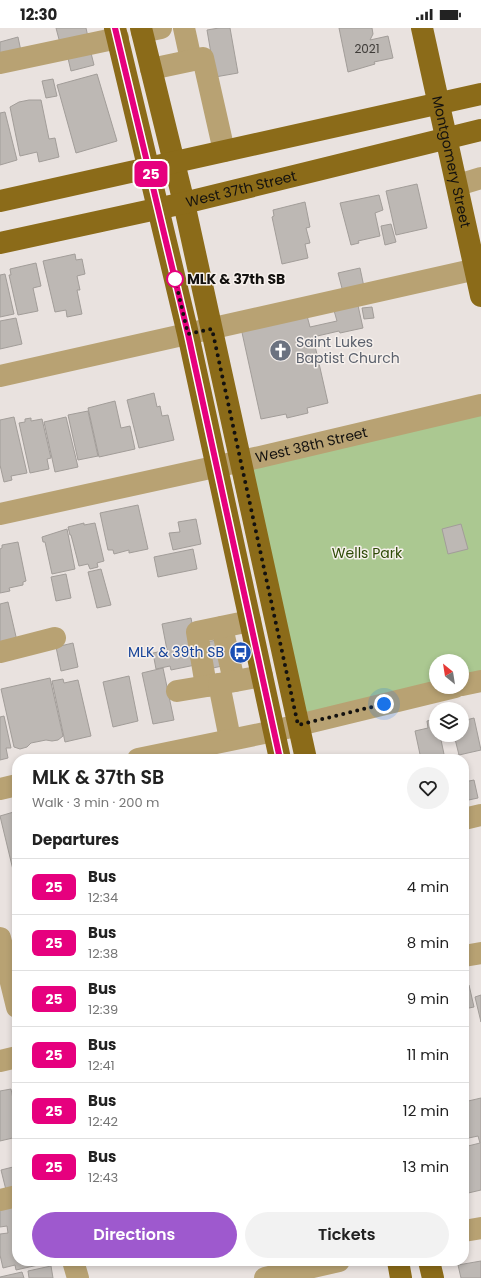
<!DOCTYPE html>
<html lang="en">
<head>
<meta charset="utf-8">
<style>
	:root { --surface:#fff; --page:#f2f2f2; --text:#222; --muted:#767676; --line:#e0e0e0; --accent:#9e59ce }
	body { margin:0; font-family:Poppins,sans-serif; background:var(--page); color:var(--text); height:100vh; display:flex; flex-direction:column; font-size:15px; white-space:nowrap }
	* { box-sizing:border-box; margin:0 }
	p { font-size:13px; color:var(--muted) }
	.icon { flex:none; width:22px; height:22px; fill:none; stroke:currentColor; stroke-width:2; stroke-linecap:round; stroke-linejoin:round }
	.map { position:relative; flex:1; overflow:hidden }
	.drawer { position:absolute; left:12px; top:726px; width:457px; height:512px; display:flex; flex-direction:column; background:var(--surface); border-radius:16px; box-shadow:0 2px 6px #0003 }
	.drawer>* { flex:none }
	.badge { padding:0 8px; border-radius:6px; font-size:14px; line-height:26px }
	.needle { width:26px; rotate:330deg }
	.controls { position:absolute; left:429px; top:626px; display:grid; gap:8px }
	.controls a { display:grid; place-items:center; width:40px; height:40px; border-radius:50%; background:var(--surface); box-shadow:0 2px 6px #0003; font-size:20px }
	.you { position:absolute; width:20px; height:20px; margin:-10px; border:3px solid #fff; border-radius:50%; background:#1a73e8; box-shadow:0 0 0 6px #1a73e833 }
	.map>.badge { position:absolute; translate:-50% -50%; box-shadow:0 0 0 2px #fff }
	h2 { padding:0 20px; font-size:15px; line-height:36px }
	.round { display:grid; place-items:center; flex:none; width:42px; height:42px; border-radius:21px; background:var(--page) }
	.summary { display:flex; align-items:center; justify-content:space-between; height:68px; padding:0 20px }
	h1 { font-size:19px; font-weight:600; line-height:30px }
	.cta { display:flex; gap:8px; margin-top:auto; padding:8px 20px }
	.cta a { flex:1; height:46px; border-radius:24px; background:var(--accent); color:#fff; font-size:16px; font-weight:600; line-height:46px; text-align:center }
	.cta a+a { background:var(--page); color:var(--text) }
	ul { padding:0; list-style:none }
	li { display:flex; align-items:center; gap:12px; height:56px; padding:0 20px; border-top:1px solid var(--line) }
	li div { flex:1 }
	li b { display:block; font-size:15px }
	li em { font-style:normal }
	li .badge { min-width:44px; font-weight:700; text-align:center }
	.status { display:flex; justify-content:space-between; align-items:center; height:28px; padding:0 20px; background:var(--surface); direction:ltr }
	.status svg { height:11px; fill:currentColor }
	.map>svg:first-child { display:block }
	.green { fill:#abc891 }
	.building { fill:#bdb8b4; stroke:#a29d99 }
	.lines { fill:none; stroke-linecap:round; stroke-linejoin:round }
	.minor { stroke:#b8a273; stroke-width:22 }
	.major { stroke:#8b6b19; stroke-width:22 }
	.line-casing { stroke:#fff; stroke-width:9 }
	.line { stroke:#e6007e; stroke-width:6 }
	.walk { stroke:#13110f; stroke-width:4; stroke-dasharray:0 7.2 }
	.stop-dot { fill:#fff; stroke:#e6007e; stroke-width:2 }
	.labels { text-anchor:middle; stroke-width:3; stroke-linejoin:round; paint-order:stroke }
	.number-label { font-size:12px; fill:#3e3b38 }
	.street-label { font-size:14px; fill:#13110f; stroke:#f6f0ec }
	.stop-label { font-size:14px; font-weight:bold; fill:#13110f; stroke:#f6f0ec; text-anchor:start }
	.worship-label { font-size:14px; fill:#5b616d; stroke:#f6f0ec; text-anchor:start }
	.park-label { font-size:14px; fill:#2e4a06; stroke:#f6f0ec }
	.transit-label { font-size:14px; fill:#164399; stroke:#f6f0ec; text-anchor:end }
</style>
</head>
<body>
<div class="status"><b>12:30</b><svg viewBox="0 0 49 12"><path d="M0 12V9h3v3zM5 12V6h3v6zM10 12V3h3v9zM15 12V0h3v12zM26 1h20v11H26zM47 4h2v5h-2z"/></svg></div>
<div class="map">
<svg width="481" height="1250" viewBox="0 0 481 1250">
	<rect width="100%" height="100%" fill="#e9e2df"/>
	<path class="green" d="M481,382v262l-19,4v-15h-26v21l-149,35 -56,-250z"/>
	<g class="building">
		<path d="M56,0h30l2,9 -28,6z"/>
		<path d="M219,0h11l8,45 -23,4 -8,-47z"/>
		<path d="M339,0h33l1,6 -3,6 18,-4 5,22 -19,4 1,2 -27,8z"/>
		<path d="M18,9l4,19 -22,5v-19z"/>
		<path d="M90,21l4,16 -23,6 -4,-17z"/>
		<path d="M97,46l20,67 -41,12 -19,-68z"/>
		<path d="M53,51l4,17 -11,2 -4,-17z"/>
		<path d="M29,72h12l8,39 6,-1 4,19 -20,5 -2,-10 -17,4 -10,-49 9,-5z"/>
		<path d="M5,84l12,48 -17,5v-52z"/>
		<path d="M417,156l10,44 -31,7 -10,-44z"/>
		<path d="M379,167l4,15 -8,3 5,23 -22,5 1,2 -8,2 -11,-42z"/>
		<path d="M305,174l5,25 -4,1 4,15 -5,1 3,14 -26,6 -10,-47 2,-1 -1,-6z"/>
		<path d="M391,196l5,18 -11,3 -4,-19z"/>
		<path d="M75,226l1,6 6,-1 3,15 -8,2 3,14h-3l5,24 -15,3 -1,-7 -11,2 -12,-51z"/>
		<path d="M36,235l5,23 -8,2 5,23 -20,4 -9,-40h2l-1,-6z"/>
		<path d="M360,240l4,19 -21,5 -5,-19z"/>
		<path d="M5,246l9,40 -14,3v-42z"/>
		<path d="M357,273l6,27 -23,5 -1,-2 -26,6 15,66 -21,5 1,5 -21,5 -1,-4 -25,5 -20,-91 65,-16 4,15 27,-6 -4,-14z"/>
		<path d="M372,279l2,11 -10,1 -2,-11z"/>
		<path d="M16,290l6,26 -22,5v-28z"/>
		<path d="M154,365l3,14 3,-1 2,10 6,-1 6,25 -35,8 -12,-48z"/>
		<path d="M115,373l6,27 9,-2 5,23 -36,8 -11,-49z"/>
		<path d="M88,383l10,45 -20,4 -10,-45z"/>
		<path d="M14,389l13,56 -16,3 1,4 -8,2 -4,-17v-45z"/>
		<path d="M66,389l12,50 -23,5 -11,-50z"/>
		<path d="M31,390v3l11,-2 9,39 -4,1 2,10 -19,4 -11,-50 6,-1v-3z"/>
		<path d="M138,477l10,44 -19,4v-3l-15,4 -1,-4h-5l-8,-37z"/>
		<path d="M196,491l5,25 -28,6 -4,-17 11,-1 -2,-10z"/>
		<path d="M84,495v2l11,-2 9,38 -7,2 1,4 -8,2 -2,-5 -9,2 -8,-31h-1l-2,-8z"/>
		<path d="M461,496l7,25 -20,5 -6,-25z"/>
		<path d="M67,501l8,40 -23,5 -7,-32h-2l-1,-5z"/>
		<path d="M18,514l8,39 -3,1v3l-14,3 1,3 -10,2v-44l2,-1v-3z"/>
		<path d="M193,521l4,20 -39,8 -4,-20z"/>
		<path d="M101,541l10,36 -14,3 -9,-36z"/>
		<path d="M66,546l5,24 -15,3 -5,-24z"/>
		<path d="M8,574l9,39 -17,4v-41z"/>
		<path d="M191,590l9,46 -29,6 -1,-4 -14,3 -3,-16 14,-3 -5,-26z"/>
		<path d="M221,611l6,26 -19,4 -6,-26z"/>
		<path d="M73,615l5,24 -17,4 -5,-24z"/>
		<path d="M163,640l11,52 -21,4 -11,-51z"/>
		<path d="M129,648l9,45 -25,6 -10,-45z"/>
		<path d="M50,650l13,58 -5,4 -6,1 -6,-1 -15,3 -4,4 -7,2 -6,-2 -13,-58z"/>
		<path d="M63,651l1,4 14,-3 13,56 -26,6 -13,-61z"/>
		<path d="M4,688l7,32h-5l2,10 -8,2v-43z"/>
		<path d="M465,688l1,4 8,-2 7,32 -22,5 -5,-20h8v-18z"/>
		<path d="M436,691v16h4l5,24h-24l-6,-28 13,-3 -1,-7z"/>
		<path d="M474,752l4,18 -14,3v-19z"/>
		<path d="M17,783v62l-3,1 -14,-58z"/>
		<path d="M469,957l5,22 -10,2v-23z"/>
		<path d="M481,967v27l-6,-25z"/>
		<path d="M11,1061l6,29v19l-17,4v-50z"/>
		<path d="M481,1070v92l-17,4v-47l16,-4 -2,-7 -14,3v-37z"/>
		<path d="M17,1138v22l-11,2 -5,-20z"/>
		<path d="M17,1177v56h30v2l-31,7 -1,-5 -12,3 -3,-13v-21l8,-1 -1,-7 -7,1v-19z"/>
		<path d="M481,1233v17h-20l-3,-13z"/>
		<path d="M51,1238l2,12h-24l-1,-7z"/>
		<path d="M22,1244l2,6h-24v-1z"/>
	</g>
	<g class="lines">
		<g class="minor">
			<path d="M184,0l7,32"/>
			<path d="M142,4l19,-4"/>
			<path d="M0,35l118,-25"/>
			<path d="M151,41l52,-11 21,93"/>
			<path d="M458,157l23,-7"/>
			<path d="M0,348l481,-108"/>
			<path id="s1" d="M0,486l260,-57 221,-52"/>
			<path d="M222,599l12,54"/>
			<path d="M0,624l55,-14"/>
			<path d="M462,657l19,-4"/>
			<path d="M206,658l-9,-54 53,-11"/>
			<path d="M177,663l42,-7"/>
			<path d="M230,711l-11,-55 43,-8"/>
			<path d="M138,731l136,-28 181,-44"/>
			<path d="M0,761l17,-4"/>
			<path d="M464,791l17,-4"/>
			<path d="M0,910l17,69"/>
			<path d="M464,928l17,-3"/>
			<path d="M0,1033l17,-4"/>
			<path d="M0,1172l17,-4"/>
			<path d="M464,1203l17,-3"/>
			<path d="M73,1233l5,17"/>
			<path d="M265,1250l74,-17"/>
		</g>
		<g class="major">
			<path d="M115,0l73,306 92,425"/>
			<path d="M141,0l43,175 122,556"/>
			<path id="s2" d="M422,0l59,268"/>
			<path d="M0,173l481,-107"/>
			<path id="s3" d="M0,215l184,-40 297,-73"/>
			<path d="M398,1233l3,17"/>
			<path d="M429,1233l4,17"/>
		</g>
	</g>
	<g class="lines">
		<defs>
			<path id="line" d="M115,0l73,306 92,425"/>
		</defs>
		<use href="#line" class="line-casing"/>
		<use href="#line" class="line"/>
		<path class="walk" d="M175,251l13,55 24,-5 86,396 86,-21"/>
	</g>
	<defs>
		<symbol id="church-disc" viewBox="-11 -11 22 22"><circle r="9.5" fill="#6b7280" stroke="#f6f0ec"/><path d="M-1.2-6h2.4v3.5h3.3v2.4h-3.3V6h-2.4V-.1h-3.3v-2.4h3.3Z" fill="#fff"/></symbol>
		<symbol id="bus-disc" viewBox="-11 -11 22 22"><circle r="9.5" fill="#1a4fb4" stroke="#f6f0ec"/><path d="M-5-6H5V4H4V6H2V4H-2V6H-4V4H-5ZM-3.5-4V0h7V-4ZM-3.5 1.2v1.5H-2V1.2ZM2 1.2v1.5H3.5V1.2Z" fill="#fff"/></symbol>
	</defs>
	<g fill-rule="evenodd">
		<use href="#church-disc" x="268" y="310" width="25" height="25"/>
		<use href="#bus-disc" x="228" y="612" width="25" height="25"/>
	</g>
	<circle class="stop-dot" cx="175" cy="251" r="8"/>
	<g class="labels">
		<g class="number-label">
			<text x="367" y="25">2021</text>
		</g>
		<g class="street-label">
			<text dy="5" stroke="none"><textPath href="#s2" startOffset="137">Montgomery Street</textPath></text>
			<text dy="5" stroke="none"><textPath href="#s3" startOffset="247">West 37th Street</textPath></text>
			<text dy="5" stroke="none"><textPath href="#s1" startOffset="319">West 38th Street</textPath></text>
		</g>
		<g class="stop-label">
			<text x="187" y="256">MLK &amp; 37th SB</text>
		</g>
		<g class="worship-label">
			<text x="296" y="319">Saint Lukes<tspan x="296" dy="16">Baptist Church</tspan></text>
		</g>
		<g class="park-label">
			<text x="367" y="530">Wells Park</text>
		</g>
		<g class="transit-label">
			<text x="224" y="629">MLK &amp; 39th SB</text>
		</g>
	</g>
</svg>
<div class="controls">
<a><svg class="needle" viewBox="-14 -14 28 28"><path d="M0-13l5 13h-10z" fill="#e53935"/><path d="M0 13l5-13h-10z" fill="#767676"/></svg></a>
<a><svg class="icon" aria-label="layers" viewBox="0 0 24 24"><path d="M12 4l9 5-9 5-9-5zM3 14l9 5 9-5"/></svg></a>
</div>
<div class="you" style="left:384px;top:676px"></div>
<b class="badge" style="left:151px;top:146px;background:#e6007e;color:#fff">25</b>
<section class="drawer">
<div class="summary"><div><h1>MLK &amp; 37th SB</h1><p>Walk · 3 min · 200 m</p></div><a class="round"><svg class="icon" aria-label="heart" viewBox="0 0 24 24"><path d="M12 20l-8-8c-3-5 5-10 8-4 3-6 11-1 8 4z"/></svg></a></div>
<h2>Departures</h2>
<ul>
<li><span class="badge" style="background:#e6007e;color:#fff">25</span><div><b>Bus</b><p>12:34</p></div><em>4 min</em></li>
<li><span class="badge" style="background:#e6007e;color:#fff">25</span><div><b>Bus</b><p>12:38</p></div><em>8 min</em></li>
<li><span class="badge" style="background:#e6007e;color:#fff">25</span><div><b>Bus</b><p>12:39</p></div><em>9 min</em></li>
<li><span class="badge" style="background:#e6007e;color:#fff">25</span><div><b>Bus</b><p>12:41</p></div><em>11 min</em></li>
<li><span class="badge" style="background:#e6007e;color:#fff">25</span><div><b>Bus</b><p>12:42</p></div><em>12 min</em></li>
<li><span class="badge" style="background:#e6007e;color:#fff">25</span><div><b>Bus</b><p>12:43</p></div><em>13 min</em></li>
</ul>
<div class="cta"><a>Directions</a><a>Tickets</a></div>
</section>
</div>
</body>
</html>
